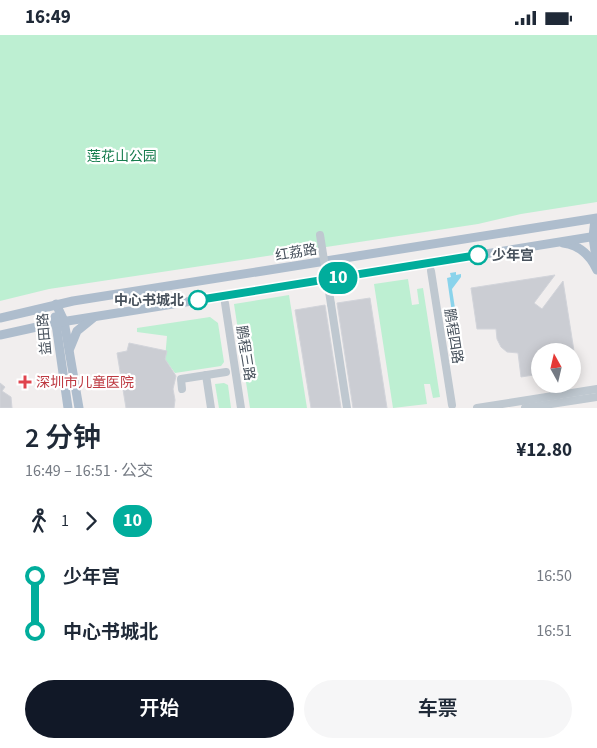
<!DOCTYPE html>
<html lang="zh">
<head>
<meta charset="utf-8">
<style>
	:root { --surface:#fff; --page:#f6f6f7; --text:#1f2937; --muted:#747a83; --accent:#111827 }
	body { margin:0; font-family:"Source Sans 3","Noto Sans SC",sans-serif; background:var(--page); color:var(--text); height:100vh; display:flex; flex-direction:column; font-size:19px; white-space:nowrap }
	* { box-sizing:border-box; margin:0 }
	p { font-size:16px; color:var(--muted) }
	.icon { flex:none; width:28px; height:28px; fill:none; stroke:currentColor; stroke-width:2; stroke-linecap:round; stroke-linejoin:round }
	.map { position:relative; height:373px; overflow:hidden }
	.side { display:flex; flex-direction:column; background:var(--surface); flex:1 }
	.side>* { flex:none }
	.badge { padding:0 10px; border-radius:16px; font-size:18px; line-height:32px }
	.needle { width:32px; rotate:352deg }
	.tools { position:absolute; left:531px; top:308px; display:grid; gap:10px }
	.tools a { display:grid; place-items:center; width:50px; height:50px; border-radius:50%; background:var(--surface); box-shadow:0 2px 12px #0003; font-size:25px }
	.map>.badge { position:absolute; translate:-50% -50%; box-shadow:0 0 0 2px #fff }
	.legs { display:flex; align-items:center; gap:8px; height:55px; padding:0 25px; font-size:16px }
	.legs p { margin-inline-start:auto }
	.overview { display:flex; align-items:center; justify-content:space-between; height:85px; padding:0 25px }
	h1 { font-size:28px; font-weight:600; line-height:38px }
	.button { display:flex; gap:10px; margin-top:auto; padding:10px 25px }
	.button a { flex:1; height:58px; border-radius:30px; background:var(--accent); color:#fff; font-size:20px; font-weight:600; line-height:58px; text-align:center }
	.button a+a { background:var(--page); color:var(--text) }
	ul { padding:0 25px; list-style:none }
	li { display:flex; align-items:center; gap:18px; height:55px; font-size:19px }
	li i { display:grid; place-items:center; width:8px; height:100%; margin:0 6px; background:currentColor }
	li i::after { content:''; width:12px; height:12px; margin:-6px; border:4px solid; border-radius:50%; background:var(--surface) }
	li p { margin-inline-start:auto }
	li:first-child i { background:linear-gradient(#0000 50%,currentColor 0) }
	li:last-child i { background:linear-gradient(currentColor 50%,#0000 0) }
	.status { display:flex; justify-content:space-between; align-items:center; height:35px; padding:0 25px; background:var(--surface); direction:ltr }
	.status svg { height:14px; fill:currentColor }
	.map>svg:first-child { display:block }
	.green { fill:#bdefd2 }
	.water { fill:#8ad3eb }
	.building { fill:#cbcdd3; stroke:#d2d4da }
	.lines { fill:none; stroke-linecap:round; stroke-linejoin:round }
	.minor { stroke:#bfc8d0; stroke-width:8 }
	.major { stroke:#aebdcd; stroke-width:9 }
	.minor-bridge { stroke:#bfc8d0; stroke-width:8 }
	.line-1-casing { stroke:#fff; stroke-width:11 }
	.line-1 { stroke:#01ad9c; stroke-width:8 }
	.stop-1-dot { fill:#fff; stroke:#01ad9c; stroke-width:2.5 }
	.health-dot { fill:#e0444e; stroke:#fff; stroke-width:2 }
	.labels { text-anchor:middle; stroke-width:4.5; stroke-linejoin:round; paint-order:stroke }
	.park-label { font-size:14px; fill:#177d4e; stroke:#fff }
	.street-label { font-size:14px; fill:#47515c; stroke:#fff }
	.stop-label { font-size:14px; font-weight:bold; fill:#47515c; stroke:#fff; text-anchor:start }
	.health-label { font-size:14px; fill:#be3a42; stroke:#fff; text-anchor:start }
</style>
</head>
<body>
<div class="status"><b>16:49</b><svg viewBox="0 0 49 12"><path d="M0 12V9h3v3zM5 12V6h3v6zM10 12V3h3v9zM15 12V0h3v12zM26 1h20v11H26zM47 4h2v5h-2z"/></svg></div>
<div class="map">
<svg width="597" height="373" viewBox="0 0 597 373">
	<rect width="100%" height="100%" fill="#f1eeee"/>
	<g class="green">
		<path d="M0,0h597v167l-76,12 -43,10 -429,65 -49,12z"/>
		<path d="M408,244l4,26 7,-1 -2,-15 6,-1 17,109 -7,1 -3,-14h-6l3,20 -34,4 -19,-124z"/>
		<path d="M289,260l18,113h-57l-16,-104z"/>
		<path d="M210,282l8,6 6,39 -3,4 -46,7 -10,-14 2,-23 -30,-4v-4z"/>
		<path d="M224,348l4,2 3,23h-12l-4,-24z"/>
	</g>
	<path class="water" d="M456,237v3l5,-1v3l-9,12 7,45h-4l-8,-56 4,-1 -1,-4z"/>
	<g class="building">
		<path d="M555,240l-21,28 8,6 21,-28 11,70h-34v23l-19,3 -3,-24 -11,-1 -6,-5 -4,-8 -1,-10h-19l-6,-41z"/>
		<path d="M370,263l17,110h-34l-16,-105z"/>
		<path d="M325,270l16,103h-30l-16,-98z"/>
		<path d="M129,308l38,8 -2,8 11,17 -3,13 2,11 -1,8h-48l-9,-55 10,-2z"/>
		<path d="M0,348l5,4 -3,4 9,6 1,11h-12z"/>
	</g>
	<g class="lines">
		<g class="minor">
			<path d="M431,236l21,134"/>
			<path d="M225,268l16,105"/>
			<path d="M331,269l16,104"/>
			<path d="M206,340l5,33"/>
			<path d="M182,354l-1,-10 45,-7"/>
			<path d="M477,373l120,-19"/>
			<path d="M525,373l72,-11"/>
		</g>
		<g class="major">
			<path d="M595,184l-2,18 4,28"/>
			<path d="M563,208c17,2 27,12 34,27"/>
			<path d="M56,269l8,17 15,87"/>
			<path d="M55,282l13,91"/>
			<path d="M0,283l73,-17 524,-83"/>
			<path d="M0,300l55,-12 542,-87"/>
			<path d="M70,313l7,-17 16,-13"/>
		</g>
		<path class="minor-bridge" d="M320,200l11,69"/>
	</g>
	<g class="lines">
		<defs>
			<path id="line-1" d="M198,265l280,-45"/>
		</defs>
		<use href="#line-1" class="line-1-casing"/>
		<use href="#line-1" class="line-1"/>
	</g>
	<g class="stop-1-dot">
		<circle cx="478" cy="220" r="9"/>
		<circle cx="198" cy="265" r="9"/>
	</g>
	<path class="health-dot" d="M22.5 339.5h5v5h5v5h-5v5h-5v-5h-5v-5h5z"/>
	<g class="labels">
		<g class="park-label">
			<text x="122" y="126">莲花山公园</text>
		</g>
		<g class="street-label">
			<text transform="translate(296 217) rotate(-9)" y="5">红荔路</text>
			<text transform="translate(44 299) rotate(-95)" y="5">益田路</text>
			<text transform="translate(454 301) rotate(81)" y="5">鹏程四路</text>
			<text transform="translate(246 318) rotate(81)" y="5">鹏程三路</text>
		</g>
		<g class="stop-label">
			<text x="492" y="225">少年宫</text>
			<text x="184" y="270" text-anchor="end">中心书城北</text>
		</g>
		<g class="health-label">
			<text x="36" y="352">深圳市儿童医院</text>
		</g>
	</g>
</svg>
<div class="tools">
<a><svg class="needle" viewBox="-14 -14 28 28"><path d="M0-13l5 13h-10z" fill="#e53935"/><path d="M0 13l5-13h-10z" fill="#747a83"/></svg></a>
</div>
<b class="badge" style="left:338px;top:243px;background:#01ad9c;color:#fff">10</b>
</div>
<section class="side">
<div class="overview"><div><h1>2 分钟</h1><p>16:49 – 16:51 · 公交</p></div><b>¥12.80</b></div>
<div class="legs"><svg class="icon" aria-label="walk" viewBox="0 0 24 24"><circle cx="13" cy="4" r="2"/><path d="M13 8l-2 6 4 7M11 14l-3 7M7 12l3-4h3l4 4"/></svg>1<svg class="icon" aria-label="forward" viewBox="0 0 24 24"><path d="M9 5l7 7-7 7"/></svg><b class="badge" style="background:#01ad9c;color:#fff">10</b></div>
<ul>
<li><i style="color:#01ad9c"></i><b>少年宫</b><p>16:50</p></li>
<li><i style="color:#01ad9c"></i><b>中心书城北</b><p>16:51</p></li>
</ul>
<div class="button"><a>开始</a><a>车票</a></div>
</section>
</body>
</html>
